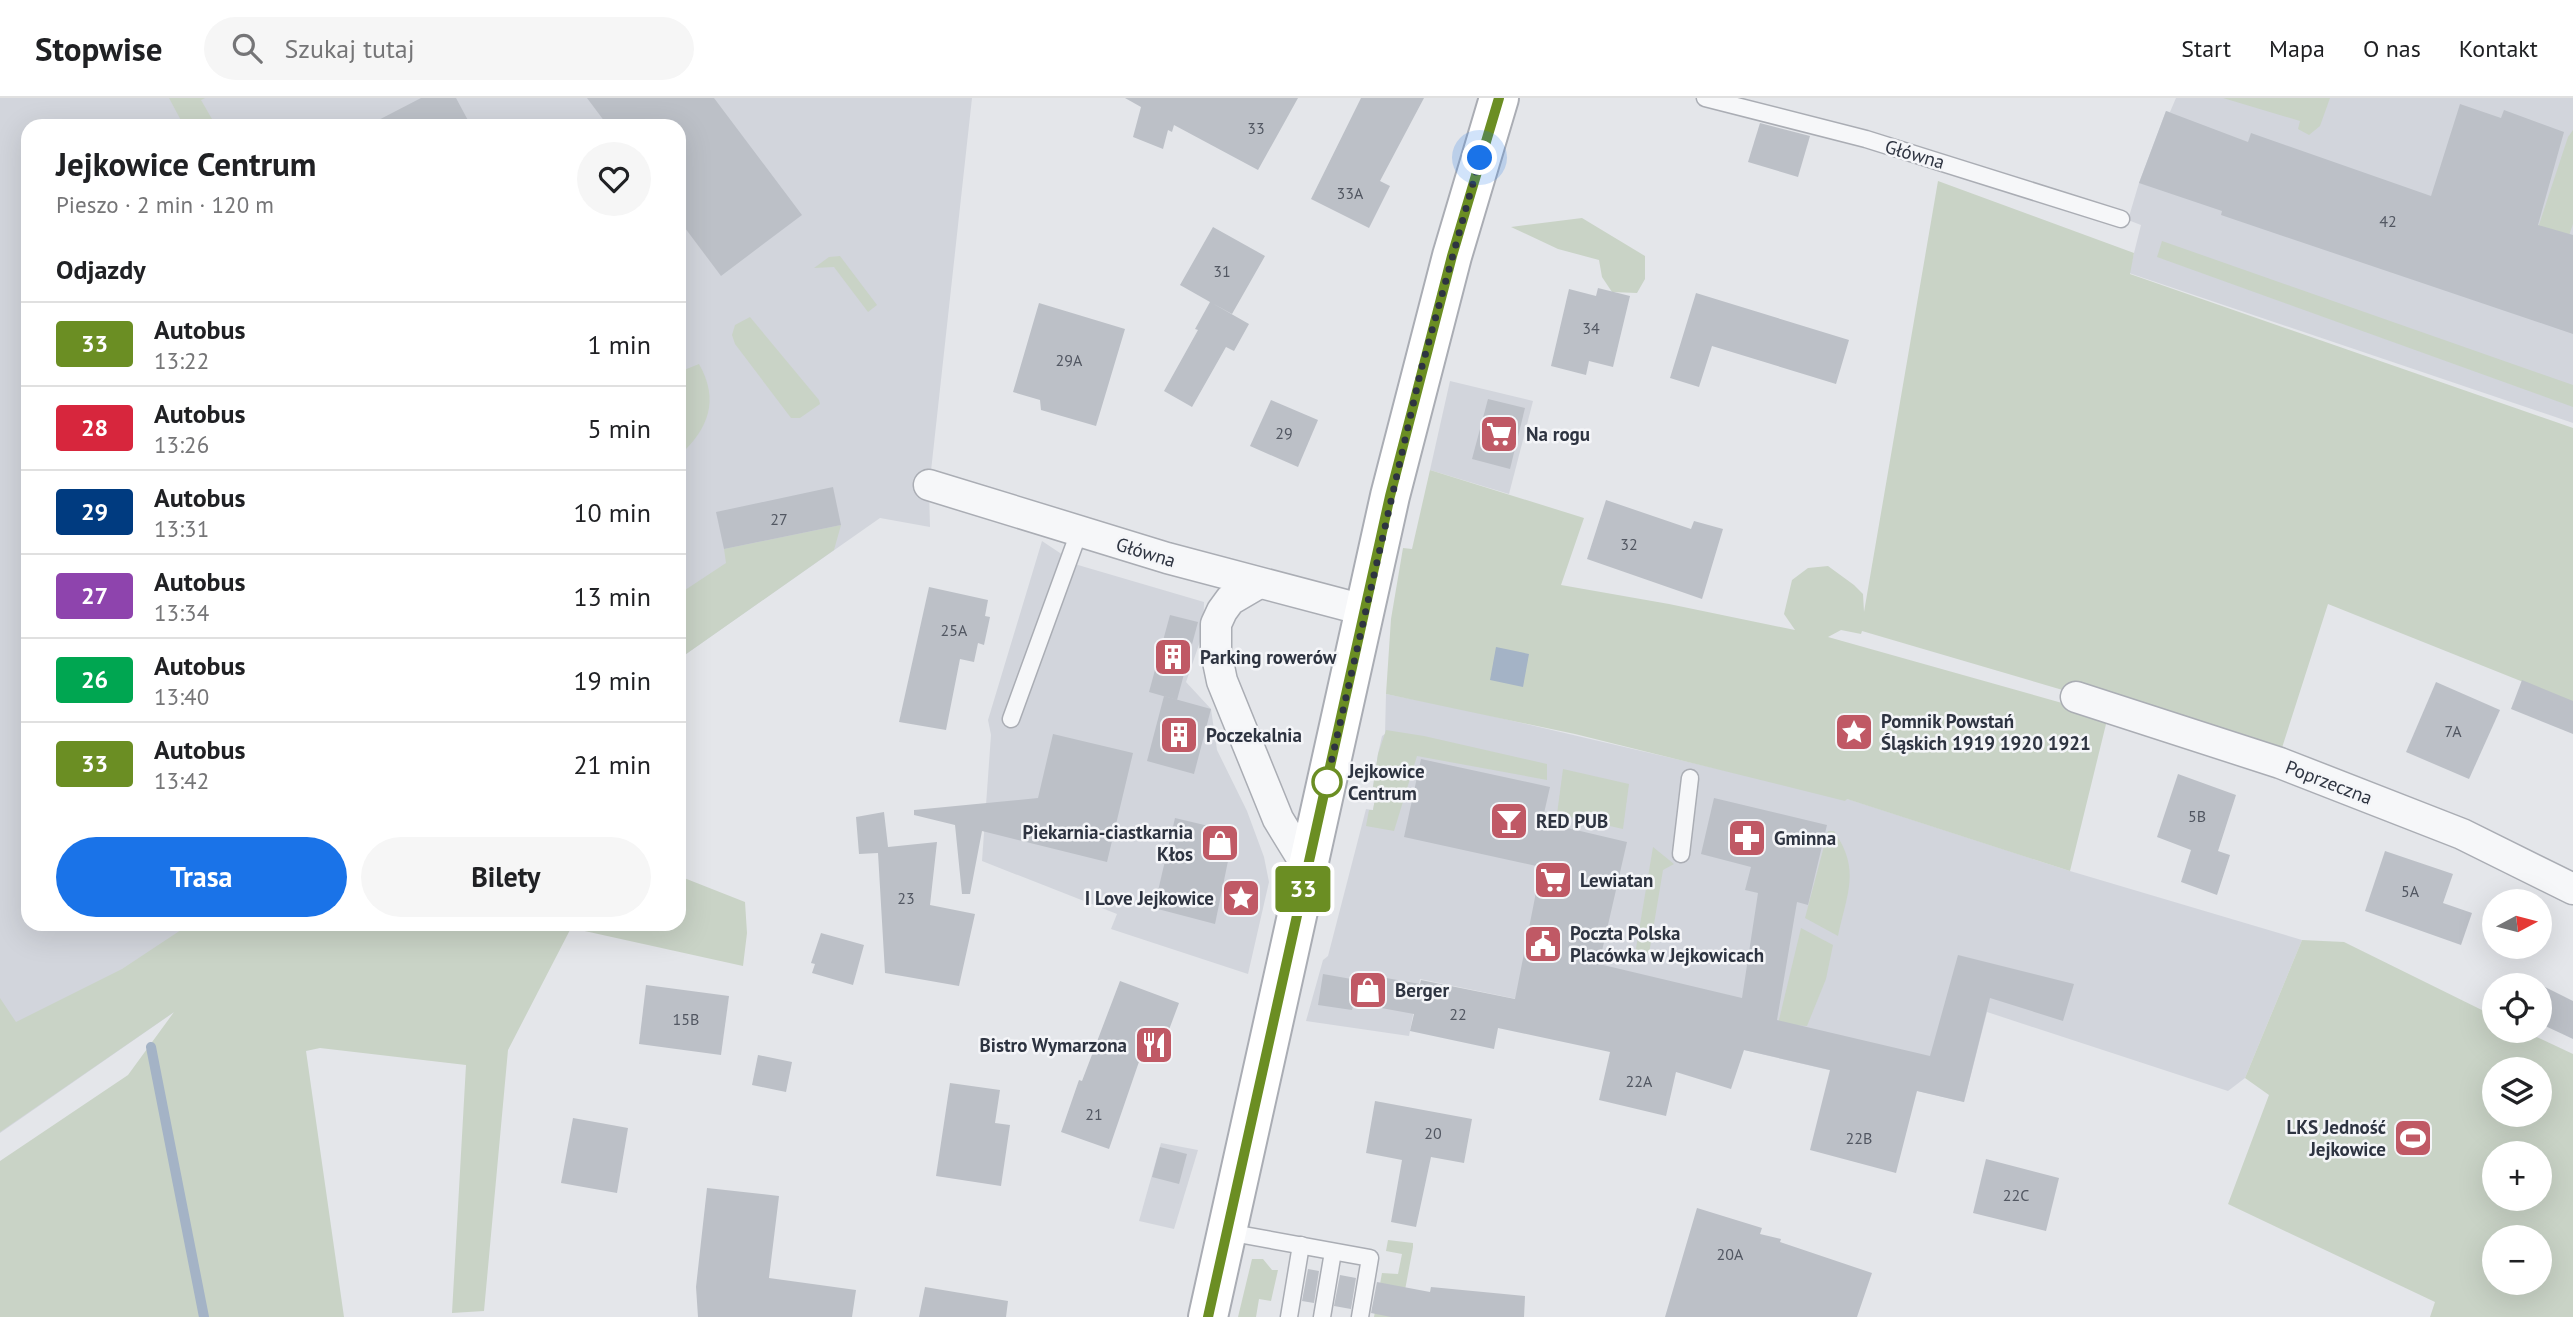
<!DOCTYPE html>
<html lang="pl">
<head>
<meta charset="utf-8">
<style>
	:root { --surface:#fff; --page:#f6f6f6; --text:#202124; --muted:#757577; --line:#e0e0e0; --accent:#1a73e8 }
	body { margin:0; font-family:"PT Sans",sans-serif; background:var(--page); color:var(--text); height:100vh; display:flex; flex-direction:column; font-size:26px; white-space:nowrap }
	* { box-sizing:border-box; margin:0 }
	p { font-size:23px; color:var(--muted) }
	.icon { flex:none; width:38px; height:38px; fill:none; stroke:currentColor; stroke-width:2; stroke-linecap:round; stroke-linejoin:round }
	.map { position:relative; flex:1; overflow:hidden }
	.drawer { position:absolute; left:21px; top:21px; width:665px; height:812px; display:flex; flex-direction:column; background:var(--surface); border-radius:21px; box-shadow:0 7px 28px #0002 }
	.drawer>* { flex:none }
	.badge { padding:0 14px; border-radius:5px; font-size:24px; line-height:46px }
	.needle { width:46px; rotate:83deg }
	.tools { position:absolute; left:2482px; top:791px; display:grid; gap:14px }
	.tools a { display:grid; place-items:center; width:70px; height:70px; border-radius:50%; background:var(--surface); box-shadow:0 7px 28px #0002; font-size:35px }
	.you { position:absolute; width:35px; height:35px; margin:-18px; border:5px solid #fff; border-radius:50%; background:#1a73e8; box-shadow:0 0 0 10px #1a73e833 }
	.map>.badge { position:absolute; translate:-50% -50%; box-shadow:0 0 0 4px #fff }
	h2 { padding:0 35px; font-size:26px; line-height:63px }
	.round { display:grid; place-items:center; flex:none; width:74px; height:74px; border-radius:37px; background:var(--page) }
	.head { display:flex; align-items:center; justify-content:space-between; height:119px; padding:0 35px }
	h1 { font-size:33px; font-weight:700; line-height:52px }
	.button { display:flex; gap:14px; margin-top:auto; padding:14px 35px }
	.button a { flex:1; height:80px; border-radius:42px; background:var(--accent); color:#fff; font-size:28px; font-weight:700; line-height:80px; text-align:center }
	.button a+a { background:var(--page); color:var(--text) }
	ul { padding:0; list-style:none }
	li { display:flex; align-items:center; gap:21px; height:84px; padding:0 35px; border-top:2px solid var(--line) }
	li div { flex:1 }
	li b { display:block; font-size:26px }
	li em { font-style:normal }
	li .badge { min-width:77px; font-weight:700; text-align:center }
	header { display:flex; align-items:center; gap:42px; box-sizing:border-box; height:98px; padding:0 35px; background:var(--surface); border-bottom:2px solid var(--line) }
	header strong { font-size:33px }
	nav { display:flex; gap:38px; margin-inline-start:auto; font-size:24px }
	.search { width:490px; height:63px; background:var(--page); display:flex; align-items:center; gap:18px; box-sizing:border-box; padding:0 24px; border-radius:38px; color:var(--muted); font-size:26px }
	.map>svg:first-child { display:block }
	.built { fill:#d2d5dc }
	.green { fill:#c9d3c6; fill-rule:evenodd }
	.water { fill:#a4b3c6 }
	.lines { fill:none; stroke-linecap:round; stroke-linejoin:round }
	.stream { stroke:#a4b3c6; stroke-width:10 }
	.building { fill:#bcc0c7 }
	.lane-casing { stroke:#aaadb4; stroke-width:19 }
	.street-casing { stroke:#aaadb4; stroke-width:33 }
	.secondary-casing { stroke:#aaadb4; stroke-width:42 }
	.lane { stroke:#f6f7f9; stroke-width:16 }
	.street { stroke:#f6f7f9; stroke-width:30 }
	.secondary { stroke:#fff; stroke-width:38 }
	.line-casing { stroke:#fff; stroke-width:16 }
	.line { stroke:#6b8e23; stroke-width:10 }
	.walk { stroke:#2e3441; stroke-width:7; stroke-dasharray:0 12.6 }
	.stop-dot { fill:#fff; stroke:#6b8e23; stroke-width:3.5 }
	.labels { text-anchor:middle; stroke-width:5; stroke-linejoin:round; paint-order:stroke }
	.number-label { font-size:16px; fill:#525762 }
	.street-label { font-size:19px; fill:#2e3441; stroke:#f4f5f8 }
	.poi-label { font-size:19px; font-weight:bold; fill:#2e3441; stroke:#f4f5f8; text-anchor:start }
	.stop-label { font-size:19px; font-weight:bold; fill:#2e3441; stroke:#f4f5f8; text-anchor:start }
</style>
</head>
<body>
<header>
<strong>Stopwise</strong>
<div class="search"><svg class="icon" aria-label="search" viewBox="0 0 24 24"><circle cx="10" cy="10" r="6"/><path d="M15 15l6 6"/></svg>Szukaj tutaj</div>
<nav><a>Start</a><a>Mapa</a><a>O nas</a><a>Kontakt</a></nav>
</header>
<div class="map">
<svg width="2573" height="1219" viewBox="0 0 2573 1219">
	<rect width="100%" height="100%" fill="#e4e6ea"/>
	<g class="built">
		<path d="M0,0h972l-43,391 1,38 -50,-9 -201,141v-533h-651v798h273l-301,209z"/>
		<path d="M2176,0h397v325l-444,-150 12,-48 -13,-5 11,-37 27,-72 4,1z"/>
		<path d="M1450,283l83,20 -24,93 -79,-24z"/>
		<path d="M1042,443l36,24 126,37 -1,31 -17,49 25,27 6,41 30,61 17,46 5,25 -21,92 -137,-45 6,-15 -135,-53 9,-126 -3,-15z"/>
		<path d="M1386,596l76,15 389,91 219,71 232,69 -57,138 -17,13 -241,-79 -23,90 -346,-82 -198,-41 -11,57 -103,-15 17,-61 5,-4 38,-147 7,1 4,-22 -4,-1 5,-33 4,-18 3,-2z"/>
		<path d="M1161,1045l37,7 -24,79 -35,-8z"/>
	</g>
	<g class="green">
		<path d="M169,0h36l-4,2 15,26h-32z"/>
		<path d="M2223,0h107l-10,28 -11,9 -11,-6 2,-8z"/>
		<path d="M2573,32v94l-17,49 -23,-30 35,-106z"/>
		<path d="M1938,83l196,72 -4,21 443,154v274l-245,-98 -48,150 -418,-123 -1,3 -20,-4 -13,7 280,79 -38,155 -223,-72 -2,2 -270,-67 -189,-40 5,-75 12,-71 9,1 18,-79 154,48 -23,67 108,19 126,26 -11,-16 8,-34 16,-12 20,-2 26,19 9,9 1,18z"/>
		<path d="M1582,120l63,38v23l-8,14 -25,-1 -10,-15 -3,-17 -41,-11 -47,-22z"/>
		<path d="M2162,143l411,144v22l-416,-150z"/>
		<path d="M840,158l37,49 -9,7 -34,-45 -20,1 15,-11z"/>
		<path d="M750,219l69,83 1,4 -20,14h-9l-56,-74 -3,-9 3,-10z"/>
		<path d="M699,266c21,37 9,65 -20,92v-84z"/>
		<path d="M841,427l-7,25 -155,109v-65l47,-31 -2,-14z"/>
		<path d="M1386,632l38,6 123,28v16l-130,-24 -23,75 -28,-5 3,-16h4l4,-22 -4,-1 5,-33z"/>
		<path d="M1563,671l66,15 -6,45 -66,-15z"/>
		<path d="M1828,733h6c27,39 13,62 4,105l-33,-18z"/>
		<path d="M1653,749l21,17 -11,6 -14,84 -15,6z"/>
		<path d="M679,778l66,26 2,31 -4,33 -172,-38 -63,122 -24,261 -32,2 14,-248 -146,-17 -14,3 38,266h-344v-156l128,-86 46,-63 -174,120v-134l16,24 106,-53 68,-45h489z"/>
		<path d="M1801,830l32,17 -7,34 -19,47 -29,-2z"/>
		<path d="M2302,842l42,2 150,74v15h30l49,23v263h-143l5,-15 -207,-98 41,-109 -24,-17zM2494,971h45v46h-45zM2494,1055h45v46h-45zM2494,1139h45v46h-45z"/>
		<path d="M1388,1142l25,3v4l-13,70h-26l8,-44 16,1 4,-20 -16,-3z"/>
		<path d="M1252,1161h11l9,11h6l-7,31 -12,-2 -3,18h-18z"/>
	</g>
	<path class="water" d="M1496,549l33,7 -6,33 -33,-7z"/>
	<g class="lines">
		<path class="stream" d="M151,949l53,270"/>
	</g>
	<g class="building">
		<path d="M421,0h35l15,28h-104z"/>
		<path d="M587,0h127l88,117 -81,61 -42,-56v-94h-71z"/>
		<path d="M1125,0h173l-40,72 -84,-45 -2,7 -4,-2 -5,19 -30,-12 8,-30z"/>
		<path d="M1361,0h63l-44,83 10,5 -21,42 -58,-29z"/>
		<path d="M2460,6l41,14 3,-8 60,22 -26,93 35,10v99l-352,-119 1,-4 -83,-28 27,-72 82,31 3,-9 180,63z"/>
		<path d="M1760,25l50,13 -12,41 -50,-15z"/>
		<path d="M1213,129l52,29 -33,58 -20,-11 37,21 -15,27 -8,-4 -34,60 -28,-16 34,-61 -3,-1 15,-27 -30,-17z"/>
		<path d="M1598,190l32,8 -17,71 -24,-6 -3,14 -35,-9 18,-77 27,7z"/>
		<path d="M1696,195l153,47 -13,44 -124,-38 -13,41 -29,-9z"/>
		<path d="M1039,205l86,26 -29,97 -55,-16 -1,-10 -27,-8z"/>
		<path d="M1488,301l37,9 -15,61 -38,-10z"/>
		<path d="M1271,302l47,20 -20,47 -48,-21z"/>
		<path d="M833,389l8,38 -117,24 -8,-37z"/>
		<path d="M1606,402l85,29 3,-8 29,8 -21,70 -115,-40z"/>
		<path d="M929,489l59,13 -3,16 5,1 -6,28 -6,-2 -4,19 -14,-3 -14,71 -47,-8z"/>
		<path d="M1170,517l28,7 -21,78 -28,-8z"/>
		<path d="M2522,582l51,21v33l-62,-25z"/>
		<path d="M2436,584l64,28 -31,69 -63,-27z"/>
		<path d="M1164,598l47,13 -17,65 -47,-13z"/>
		<path d="M1053,636l80,19 -26,109 -125,-31 -12,63h-8l-7,-69 -41,-10v-5l124,-12z"/>
		<path d="M1421,661l129,28 -8,35 85,20 -28,122 143,34 16,-105 -13,-3 6,-23 -50,-13 13,-56 113,27 -19,80 -11,-3 -20,118 153,36 28,-101 116,29 -11,37 -73,-23 -26,104 -47,-11 -21,82 -86,-23 20,-80 -86,-20 -13,39 -55,-17 -10,44 -67,-16 11,-48 -112,-24 -4,21 -84,-18 4,-17 -60,-11 -2,7 -34,-5 5,-31 34,6 1,-7 62,11 1,-4 94,19 26,-132 -137,-30z"/>
		<path d="M2178,676l58,21 -18,56 12,4 -13,40 -36,-13 10,-32 -34,-13z"/>
		<path d="M884,714l4,35 49,-5 -7,63 45,9 -16,72 -74,-13 -7,-120 -19,1 -3,-37z"/>
		<path d="M1175,720l59,14 -19,92 -61,-16z"/>
		<path d="M2385,753l68,23 -10,29 29,10 -11,32 -96,-34z"/>
		<path d="M821,835l43,12 -11,40 -41,-12 3,-9 -4,-1z"/>
		<path d="M1120,883l59,22 -21,56 -16,-6 -33,96 -48,-17 18,-52 3,1z"/>
		<path d="M2539,886l34,17v38l-34,-16z"/>
		<path d="M646,887l83,11 -8,59 -82,-11z"/>
		<path d="M758,957l34,7 -6,30 -34,-7z"/>
		<path d="M950,985l50,7 -5,33 15,2 -9,61 -65,-10z"/>
		<path d="M1375,1003l97,18 -8,44 -33,-6 -15,70 -25,-5 11,-62 -36,-7z"/>
		<path d="M573,1020l55,10 -11,65 -56,-10z"/>
		<path d="M1160,1049l27,7 -8,30 -27,-7z"/>
		<path d="M1986,1061l73,19 -13,53 -73,-18z"/>
		<path d="M707,1090l72,8 -10,82 87,12 -4,27h-154l-2,-30z"/>
		<path d="M1697,1110l65,20 -2,6 21,5 -1,3 92,31 -15,44h-192z"/>
		<path d="M1308,1171l11,2 -5,32 -12,-2z"/>
		<path d="M1340,1177l16,3 -5,31 -17,-3z"/>
		<path d="M1377,1184l53,10 1,-5 94,9 -1,21h-133l-20,-4z"/>
		<path d="M925,1189l83,14 -2,16h-87z"/>
	</g>
	<g class="lines">
		<defs>
			<g id="lane">
				<path d="M1705,0l161,41 255,80"/>
				<path d="M1011,621l68,-187"/>
				<path d="M1681,756l9,-76"/>
				<path d="M1227,1134l143,26 -10,59"/>
				<path d="M1289,1219l12,-72"/>
				<path d="M1322,1219l11,-65"/>
			</g>
			<g id="street">
				<path d="M929,387l238,73 197,52"/>
				<path d="M1259,485l-29,17 -8,11 -6,13v28l6,29 56,138 30,49"/>
				<path d="M2076,599l204,66 182,71 111,55"/>
			</g>
			<path id="secondary" d="M1208,1219l182,-821 62,-240 47,-158"/>
		</defs>
		<use href="#lane" class="lane-casing"/>
		<use href="#street" class="street-casing"/>
		<use href="#secondary" class="secondary-casing"/>
		<use href="#lane" class="lane"/>
		<use href="#street" class="street"/>
		<use href="#secondary" class="secondary"/>
	</g>
	<g class="lines">
		<defs>
			<path id="line" d="M1208,1219l182,-821 62,-240 47,-158"/>
		</defs>
		<use href="#line" class="line-casing"/>
		<use href="#line" class="line"/>
		<path class="walk" d="M1327,684l-2,7 96,-419 59,-212"/>
	</g>
	<defs>
		<symbol id="supermarket-square" viewBox="-11 -11 22 22"><rect x="-9" y="-9" width="18" height="18" rx="4" fill="#c05965" stroke="#f4f5f8"/><path d="M-6-5.5h2.5l.6 2H6L4.5 2H-2.5L-4.4-4H-6ZM-1.5 3.2a1.3 1.3 0 1 0 .1 0ZM3 3.2a1.3 1.3 0 1 0 .1 0Z" fill="#fff"/></symbol>
		<symbol id="building-square" viewBox="-11 -11 22 22"><rect x="-9" y="-9" width="18" height="18" rx="4" fill="#c05965" stroke="#f4f5f8"/><path d="M-4-6H4V6H1V3H-1V6H-4ZM-2.5-4.3h1.7v1.8h-1.7ZM.8-4.3h1.7v1.8H.8ZM-2.5-1h1.7V.8h-1.7ZM.8-1h1.7V.8H.8Z" fill="#fff"/></symbol>
		<symbol id="sight-square" viewBox="-11 -11 22 22"><rect x="-9" y="-9" width="18" height="18" rx="4" fill="#c05965" stroke="#f4f5f8"/><path d="M0-6L1.8-2.2L6-1.7L2.9 1.2L3.7 5.4L0 3.3L-3.7 5.4L-2.9 1.2L-6-1.7L-1.8-2.2Z" fill="#fff"/></symbol>
		<symbol id="bar-square" viewBox="-11 -11 22 22"><rect x="-9" y="-9" width="18" height="18" rx="4" fill="#c05965" stroke="#f4f5f8"/><path d="M-6-5H6L.8 .8V4.5H3.5V6h-7V4.5H-.8V.8Z" fill="#fff"/></symbol>
		<symbol id="pharmacy-square" viewBox="-11 -11 22 22"><rect x="-9" y="-9" width="18" height="18" rx="4" fill="#c05965" stroke="#f4f5f8"/><path d="M-2-6h4v4h4v4h-4v4h-4v-4h-4v-4h4Z" fill="#fff"/></symbol>
		<symbol id="shop-square" viewBox="-11 -11 22 22"><rect x="-9" y="-9" width="18" height="18" rx="4" fill="#c05965" stroke="#f4f5f8"/><path d="M-5-2.5h2.3a2.7 3.5 0 0 1 5.4 0H5L5.5 6h-11ZM-1.5-2.5h3a1.5 2.3 0 0 0-3 0Z" fill="#fff"/></symbol>
		<symbol id="civic-square" viewBox="-11 -11 22 22"><rect x="-9" y="-9" width="18" height="18" rx="4" fill="#c05965" stroke="#f4f5f8"/><path d="M-.6-6.5H3V-4.5H.6V-3L4-1V1h2V6H-6V1h2V-1L-.6-3ZM-1.2 2.5V6h2.4V2.5Z" fill="#fff"/></symbol>
		<symbol id="restaurant-square" viewBox="-11 -11 22 22"><rect x="-9" y="-9" width="18" height="18" rx="4" fill="#c05965" stroke="#f4f5f8"/><path d="M-5-6h1v4h1v-4h1v4h1v-4h1v5L-1.5 .5V6h-2V.5L-5-1ZM5-6V6H3V1.5H1.5Q1.5-4 5-6Z" fill="#fff"/></symbol>
		<symbol id="stadium-square" viewBox="-11 -11 22 22"><rect x="-9" y="-9" width="18" height="18" rx="4" fill="#c05965" stroke="#f4f5f8"/><path d="M0-5a6.5 5 0 1 0 0 10a6.5 5 0 1 0 0-10ZM-3.5-1.8h7v3.6h-7Z" fill="#fff"/></symbol>
	</defs>
	<g fill-rule="evenodd">
		<use href="#supermarket-square" x="1477" y="314" width="44" height="44"/>
		<use href="#building-square" x="1151" y="537" width="44" height="44"/>
		<use href="#sight-square" x="1832" y="612" width="44" height="44"/>
		<use href="#building-square" x="1157" y="615" width="44" height="44"/>
		<use href="#bar-square" x="1487" y="701" width="44" height="44"/>
		<use href="#pharmacy-square" x="1725" y="718" width="44" height="44"/>
		<use href="#shop-square" x="1198" y="723" width="44" height="44"/>
		<use href="#supermarket-square" x="1531" y="760" width="44" height="44"/>
		<use href="#sight-square" x="1219" y="778" width="44" height="44"/>
		<use href="#civic-square" x="1521" y="824" width="44" height="44"/>
		<use href="#shop-square" x="1346" y="870" width="44" height="44"/>
		<use href="#restaurant-square" x="1132" y="925" width="44" height="44"/>
		<use href="#stadium-square" x="2391" y="1018" width="44" height="44"/>
	</g>
	<circle class="stop-dot" cx="1327" cy="684" r="14"/>
	<g class="labels">
		<g class="number-label">
			<text x="1256" y="36">33</text>
			<text x="1350" y="101">33A</text>
			<text x="2388" y="129">42</text>
			<text x="1222" y="179">31</text>
			<text x="1591" y="236">34</text>
			<text x="1069" y="268">29A</text>
			<text x="1284" y="341">29</text>
			<text x="779" y="427">27</text>
			<text x="1629" y="452">32</text>
			<text x="954" y="538">25A</text>
			<text x="2453" y="639">7A</text>
			<text x="2197" y="724">5B</text>
			<text x="2410" y="799">5A</text>
			<text x="906" y="806">23</text>
			<text x="1458" y="922">22</text>
			<text x="686" y="927">15B</text>
			<text x="1639" y="989">22A</text>
			<text x="1094" y="1022">21</text>
			<text x="1433" y="1041">20</text>
			<text x="1859" y="1046">22B</text>
			<text x="2016" y="1103">22C</text>
			<text x="1730" y="1162">20A</text>
		</g>
		<g class="street-label">
			<text transform="translate(1915 56) rotate(16)" y="7">Główna</text>
			<text transform="translate(1146 454) rotate(17)" y="7">Główna</text>
			<text transform="translate(2329 684) rotate(21)" y="7">Poprzeczna</text>
		</g>
		<g class="poi-label">
			<text x="1526" y="343">Na rogu</text>
			<text x="1200" y="566">Parking rowerów</text>
			<text x="1881" y="630">Pomnik Powstań<tspan x="1881" dy="22">Śląskich 1919 1920 1921</tspan></text>
			<text x="1206" y="644">Poczekalnia</text>
			<text x="1536" y="730">RED PUB</text>
			<text x="1193" y="741" text-anchor="end">Piekarnia-ciastkarnia<tspan x="1193" dy="22">Kłos</tspan></text>
			<text x="1774" y="747">Gminna</text>
			<text x="1580" y="789">Lewiatan</text>
			<text x="1214" y="807" text-anchor="end">I Love Jejkowice</text>
			<text x="1570" y="842">Poczta Polska<tspan x="1570" dy="22">Placówka w Jejkowicach</tspan></text>
			<text x="1395" y="899">Berger</text>
			<text x="1127" y="954" text-anchor="end">Bistro Wymarzona</text>
			<text x="2386" y="1036" text-anchor="end">LKS Jedność<tspan x="2386" dy="22">Jejkowice</tspan></text>
		</g>
		<g class="stop-label">
			<text x="1348" y="680">Jejkowice<tspan x="1348" dy="22">Centrum</tspan></text>
		</g>
	</g>
</svg>
<div class="tools">
<a><svg class="needle" viewBox="-14 -14 28 28"><path d="M0-13l5 13h-10z" fill="#e53935"/><path d="M0 13l5-13h-10z" fill="#757577"/></svg></a>
<a><svg class="icon" aria-label="locate" viewBox="0 0 24 24"><circle cx="12" cy="12" r="6"/><path d="M12 2v4M12 18v4M2 12h4M18 12h4"/></svg></a>
<a><svg class="icon" aria-label="layers" viewBox="0 0 24 24"><path d="M12 4l9 5-9 5-9-5zM3 14l9 5 9-5"/></svg></a>
<a>+</a>
<a>−</a>
</div>
<div class="you" style="left:1480px;top:60px"></div>
<b class="badge" style="left:1303px;top:791px;background:#6b8e23;color:#fff">33</b>
<section class="drawer">
<div class="head"><div><h1>Jejkowice Centrum</h1><p>Pieszo · 2 min · 120 m</p></div><a class="round"><svg class="icon" aria-label="heart" viewBox="0 0 24 24"><path d="M12 20l-8-8c-3-5 5-10 8-4 3-6 11-1 8 4z"/></svg></a></div>
<h2>Odjazdy</h2>
<ul>
<li><span class="badge" style="background:#6b8e23;color:#fff">33</span><div><b>Autobus</b><p>13:22</p></div><em>1 min</em></li>
<li><span class="badge" style="background:#d7263d;color:#fff">28</span><div><b>Autobus</b><p>13:26</p></div><em>5 min</em></li>
<li><span class="badge" style="background:#003b80;color:#fff">29</span><div><b>Autobus</b><p>13:31</p></div><em>10 min</em></li>
<li><span class="badge" style="background:#8e44ad;color:#fff">27</span><div><b>Autobus</b><p>13:34</p></div><em>13 min</em></li>
<li><span class="badge" style="background:#00a651;color:#fff">26</span><div><b>Autobus</b><p>13:40</p></div><em>19 min</em></li>
<li><span class="badge" style="background:#6b8e23;color:#fff">33</span><div><b>Autobus</b><p>13:42</p></div><em>21 min</em></li>
</ul>
<div class="button"><a>Trasa</a><a>Bilety</a></div>
</section>
</div>
</body>
</html>
